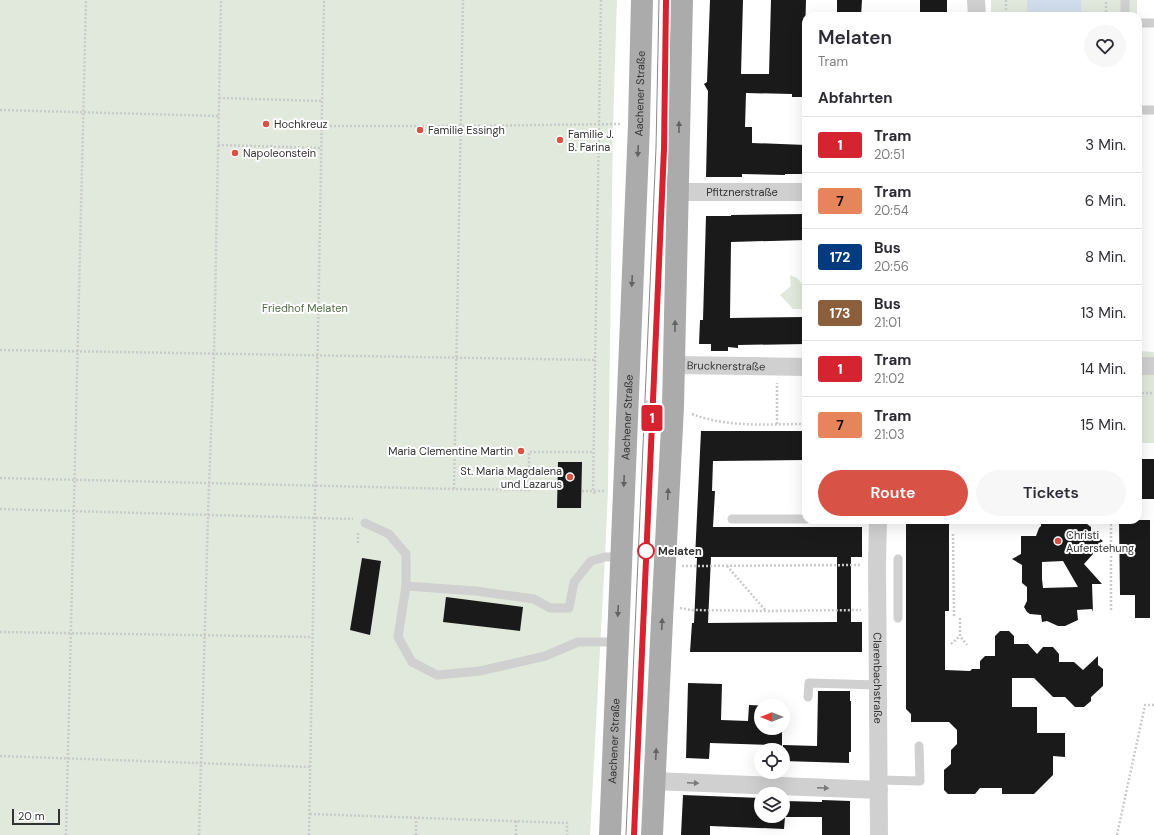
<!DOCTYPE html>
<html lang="de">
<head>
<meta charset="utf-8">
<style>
	:root { --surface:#fff; --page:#f7f7f7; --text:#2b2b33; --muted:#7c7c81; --line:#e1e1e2; --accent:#d95246 }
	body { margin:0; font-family:"DM Sans",sans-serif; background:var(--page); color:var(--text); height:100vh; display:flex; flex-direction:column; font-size:15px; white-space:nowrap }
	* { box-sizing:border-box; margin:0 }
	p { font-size:13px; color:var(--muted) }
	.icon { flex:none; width:22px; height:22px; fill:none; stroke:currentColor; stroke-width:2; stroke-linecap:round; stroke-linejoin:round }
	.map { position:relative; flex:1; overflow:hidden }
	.sheet { position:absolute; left:802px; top:12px; width:340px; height:512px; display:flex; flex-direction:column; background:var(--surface); border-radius:12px; box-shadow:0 4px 16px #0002 }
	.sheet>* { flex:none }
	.badge { padding:0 8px; border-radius:3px; font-size:14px; line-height:26px }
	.needle { width:26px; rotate:270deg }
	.buttons { position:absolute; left:754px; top:699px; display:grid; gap:8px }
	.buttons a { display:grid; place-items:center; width:36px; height:36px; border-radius:50%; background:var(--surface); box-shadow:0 4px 16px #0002; font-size:20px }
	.scale { position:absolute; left:12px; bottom:10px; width:48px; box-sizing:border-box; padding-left:4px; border:2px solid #333; border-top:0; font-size:11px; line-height:14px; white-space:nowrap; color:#333; -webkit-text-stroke:3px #fff; paint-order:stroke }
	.map>.badge { position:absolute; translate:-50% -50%; box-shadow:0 0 0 2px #fff }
	h2 { padding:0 16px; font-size:15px; line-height:36px }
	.round { display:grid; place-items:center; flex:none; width:42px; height:42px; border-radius:21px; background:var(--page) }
	.summary { display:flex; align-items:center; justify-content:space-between; height:68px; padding:0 16px }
	h1 { font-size:19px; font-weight:600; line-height:30px }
	.cta { display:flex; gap:8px; margin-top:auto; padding:8px 16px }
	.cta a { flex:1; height:46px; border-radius:24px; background:var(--accent); color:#fff; font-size:16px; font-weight:600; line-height:46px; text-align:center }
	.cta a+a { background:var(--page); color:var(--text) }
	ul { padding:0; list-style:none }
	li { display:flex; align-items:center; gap:12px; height:56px; padding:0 16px; border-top:1px solid var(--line) }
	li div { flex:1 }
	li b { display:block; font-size:15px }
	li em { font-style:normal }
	li .badge { min-width:44px; font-weight:700; text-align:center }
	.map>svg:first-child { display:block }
	.green { fill:#e1e9dd }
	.water { fill:#d1ddec }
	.building { fill:#1a1a1a; fill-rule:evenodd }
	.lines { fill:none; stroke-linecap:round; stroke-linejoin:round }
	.path { stroke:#cacaca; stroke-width:2.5; stroke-dasharray:2 2; stroke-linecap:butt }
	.service { stroke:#d0d0d0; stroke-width:9 }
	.minor { stroke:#d0d0d0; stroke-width:18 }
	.primary { stroke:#ababab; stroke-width:22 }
	.tram { stroke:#888; stroke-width:1 }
	.oneway { fill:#636363 }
	.oneway2 { fill:#7a7a7a }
	.line-casing { stroke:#fff; stroke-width:9 }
	.line { stroke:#d52330; stroke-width:6 }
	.poi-dot { fill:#d95246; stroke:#fff; stroke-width:1.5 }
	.stop-dot { fill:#fff; stroke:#d52330; stroke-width:2 }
	.labels { text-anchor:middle; stroke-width:4; stroke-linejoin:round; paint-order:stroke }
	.street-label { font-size:11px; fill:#333; stroke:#fff }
	.poi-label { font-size:11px; fill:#333; stroke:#fff; text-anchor:start }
	.park-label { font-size:11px; fill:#506c43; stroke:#fff }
	.stop-label { font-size:11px; font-weight:bold; fill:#333; stroke:#fff; text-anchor:start }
</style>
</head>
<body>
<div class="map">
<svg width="1154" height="835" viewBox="0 0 1154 835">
	<rect width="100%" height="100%" fill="#fff"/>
	<g class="green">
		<path d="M0,0h617l-4,124 -5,367 -3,66 -15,278h-590z"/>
		<rect x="991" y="0" width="146" height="16"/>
		<path d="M1138,93l1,258 15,1v91h-15z"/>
		<path d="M790,275l7,3 9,10v21h-13l-13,-14 11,-9z"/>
	</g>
	<rect class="water" x="1027" y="0" width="54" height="16"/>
	<g class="building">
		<path d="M710,0h33l-2,74h28l2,-74h35l-2,75h2v22h-14v-3l-46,-1 -1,34h7v16l54,2v29h-21v1l-43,-1v3h-36l2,-86 -4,-7 3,-2z"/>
		<path d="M837,0h25l-1,16h-24z"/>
		<rect x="920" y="0" width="27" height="16"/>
		<path d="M806,214v26l-75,2 -1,76 76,-1v27l-68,1v3l-10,-1v4h-17v-7h-12l1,-24h3l3,-104h25v-1z"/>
		<path d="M701,431h105v29l-93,1 -1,30h3l-2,36h149v30h-11v65h11v30h-172l2,-29h2l3,-65h-2zM711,557h126v65l-129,1z"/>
		<rect x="1138" y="459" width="16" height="40"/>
		<path d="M558,462h24l-1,46h-24z"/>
		<path d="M906,520h43v91h-4v59l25,1 2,-2h8v-8l5,-5h10v-20l5,-5h9l5,5v8h14l9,10 6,-7h10l6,7v8h15l9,8 15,-14v9l5,4v17l-12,11v4l-7,6h-9l-10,-10h-12l-19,-19h-22v29h25v26h28v24l-12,-1v19l-19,19h-32v-6h-22l-5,6h-27l-4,-4v-20l7,-6v-14l6,-6v-14l-8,-8h-38v-8l-5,-5z"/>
		<path d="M1041,520h46v4l4,3v5l12,9 -10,7v6l-9,10 18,20h-10l1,28 -1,-3 -15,1 1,10 -13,6h-7l-11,-5 -5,1 -1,-7 -11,-1 -3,-2 -3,-5 3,-6v-14l-5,-4v-18l-10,-6 9,-5v-18h15l3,-8 2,-2zM1063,561l15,26 -35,1 -1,-9v-17z"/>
		<path d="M1119,520h31v98h-15v-23h-15z"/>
		<path d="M362,558l19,3 -11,74 -20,-5z"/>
		<path d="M446,597l77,10 -3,24 -77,-9z"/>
		<path d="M688,683l34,1 -1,36 27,1 1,-16 23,1h-11v22h21v22h-13v-5l-59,-2 -1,16 -23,-1z"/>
		<path d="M818,691h32v10h1v51h-2v11l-66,-2v-16l34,1z"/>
		<path d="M683,795l78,3v18h22v-18l2,1v2l37,1v-2l28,1v34h-28v-18h-37l-1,12 -74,-3v9h-29z"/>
	</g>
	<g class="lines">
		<g class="path">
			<path d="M601,0l-8,491h13"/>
			<path d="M1006,0v16"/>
			<path d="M1106,16v-16"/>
			<path d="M219,98l103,3"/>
			<path d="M0,110l218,6"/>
			<path d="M322,126h139l159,-2"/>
			<path d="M218,145l103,3"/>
			<path d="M0,350l595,10"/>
			<path d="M1138,393h16"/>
			<path d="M646,401l8,7"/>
			<path d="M692,414c36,14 76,10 114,10"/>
			<path d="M777,424v-41"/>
			<path d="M0,478l454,11 75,1v-38h64"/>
			<path d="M454,489l9,-489"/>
			<path d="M582,491h11l3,4"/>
			<path d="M0,509l353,10"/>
			<path d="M1111,520v91"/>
			<path d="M953,534l1,84"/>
			<path d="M358,543v-10"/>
			<path d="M682,566h12l167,-1"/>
			<path d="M727,566l39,45"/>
			<path d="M680,608l11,2 75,1 95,-1"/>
			<path d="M960,618v18l7,9"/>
			<path d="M0,632l312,5"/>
			<path d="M951,644l9,-8"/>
			<path d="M0,756l310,11"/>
			<path d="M310,814l257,9v12"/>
			<path d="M66,835l20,-835"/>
			<path d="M199,835l9,-320 6,-162 7,-353"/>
			<path d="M309,835l15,-835"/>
			<path d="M416,835v-17"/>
			<path d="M516,835v-14"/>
			<path d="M1117,835l28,-130h9"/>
		</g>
		<g class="service">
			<path d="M1125,16v-16"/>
			<path d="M1138,23h16"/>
			<path d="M1138,110h16"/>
			<path d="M732,519h74"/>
			<path d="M365,523l24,11 17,20v32l70,5 58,8 16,9h19l5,-26 17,-21 14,-4h15"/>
			<path d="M406,586l-8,51 14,25 25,13 43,-4 65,-15 33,-14h39"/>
			<path d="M898,618v-59"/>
			<path d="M808,697l1,-14 69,2"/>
			<path d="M879,780l41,1 -1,-35"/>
		</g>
		<g class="minor">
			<path d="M976,0l1,16"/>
			<path id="s1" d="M677,192h129"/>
			<path id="s2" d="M674,365l132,2"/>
			<path d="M1138,366h16"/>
			<path id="s3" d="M878,520l-1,45 2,270"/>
			<path d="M654,781l225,9"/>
		</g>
		<g class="primary">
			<path id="s4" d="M610,835l29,-710 3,-125"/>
			<path d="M652,835l10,-215 11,-213 9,-407"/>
		</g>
		<g class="tram">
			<path d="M626,835l30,-687 3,-148"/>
			<path d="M634,835l30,-686 2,-149"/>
		</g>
	</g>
	<defs><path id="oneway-solid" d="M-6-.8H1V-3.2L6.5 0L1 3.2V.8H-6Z"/></defs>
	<g class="oneway">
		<use href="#oneway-solid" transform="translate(679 127) rotate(-89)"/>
		<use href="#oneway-solid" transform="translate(638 151) rotate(93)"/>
		<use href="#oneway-solid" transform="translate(632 281) rotate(93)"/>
		<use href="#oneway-solid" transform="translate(675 326) rotate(-89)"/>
		<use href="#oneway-solid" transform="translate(624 481) rotate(92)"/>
		<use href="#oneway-solid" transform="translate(668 494) rotate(-87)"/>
		<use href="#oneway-solid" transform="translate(618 611) rotate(93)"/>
		<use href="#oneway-solid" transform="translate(662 624) rotate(-87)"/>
		<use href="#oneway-solid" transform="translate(656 754) rotate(-87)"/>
	</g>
	<g class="oneway2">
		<use href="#oneway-solid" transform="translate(693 783) rotate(2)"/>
		<use href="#oneway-solid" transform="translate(823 788) rotate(2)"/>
	</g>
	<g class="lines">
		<defs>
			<path id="line" d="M634,835l30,-686 2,-149"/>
		</defs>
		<use href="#line" class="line-casing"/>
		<use href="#line" class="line"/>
	</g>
	<g class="poi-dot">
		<circle cx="266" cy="124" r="4"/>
		<circle cx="420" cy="130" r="4"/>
		<circle cx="560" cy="140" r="4"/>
		<circle cx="235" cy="153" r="4"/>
		<circle cx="521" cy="451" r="4"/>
		<circle cx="570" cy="477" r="4"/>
		<circle cx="1058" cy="541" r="4"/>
	</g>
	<circle class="stop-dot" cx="646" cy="551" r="8"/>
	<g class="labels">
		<g class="street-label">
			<text dy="4" stroke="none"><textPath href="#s4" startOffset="742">Aachener Straße</textPath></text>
			<text dy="4" stroke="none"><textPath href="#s1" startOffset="65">Pfitznerstraße</textPath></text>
			<text dy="4" stroke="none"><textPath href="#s2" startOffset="52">Brucknerstraße</textPath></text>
			<text dy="4" stroke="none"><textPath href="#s4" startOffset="418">Aachener Straße</textPath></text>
			<text dy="4" stroke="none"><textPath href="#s3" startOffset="158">Clarenbachstraße</textPath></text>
			<text dy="4" stroke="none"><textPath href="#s4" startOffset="94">Aachener Straße</textPath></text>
		</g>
		<g class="poi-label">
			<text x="274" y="128">Hochkreuz</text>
			<text x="428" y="134">Familie Essingh</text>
			<text x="568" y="138">Familie J.<tspan x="568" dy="13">B. Farina</tspan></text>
			<text x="243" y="157">Napoleonstein</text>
			<text x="513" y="455" text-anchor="end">Maria Clementine Martin</text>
			<text x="562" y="475" text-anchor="end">St. Maria Magdalena<tspan x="562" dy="13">und Lazarus</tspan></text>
			<text x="1066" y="539">Christi<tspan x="1066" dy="13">Auferstehung</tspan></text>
		</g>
		<g class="park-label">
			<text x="305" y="312">Friedhof Melaten</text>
		</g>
		<g class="stop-label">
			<text x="658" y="555">Melaten</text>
		</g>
	</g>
</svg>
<div class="buttons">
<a><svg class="needle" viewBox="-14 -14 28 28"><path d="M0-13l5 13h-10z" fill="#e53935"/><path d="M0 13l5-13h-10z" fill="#7c7c81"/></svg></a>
<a><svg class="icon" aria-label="locate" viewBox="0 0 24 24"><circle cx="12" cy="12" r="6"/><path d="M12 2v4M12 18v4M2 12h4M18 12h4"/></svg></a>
<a><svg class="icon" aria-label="layers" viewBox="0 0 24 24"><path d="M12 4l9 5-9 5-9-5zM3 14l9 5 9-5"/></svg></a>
</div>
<div class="scale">20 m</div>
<b class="badge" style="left:652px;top:418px;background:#d52330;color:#fff">1</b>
<section class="sheet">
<div class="summary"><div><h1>Melaten</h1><p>Tram</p></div><a class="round"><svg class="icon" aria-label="heart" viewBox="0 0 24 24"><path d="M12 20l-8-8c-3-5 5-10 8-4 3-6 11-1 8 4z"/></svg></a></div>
<h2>Abfahrten</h2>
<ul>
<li><span class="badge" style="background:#d52330;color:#fff">1</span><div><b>Tram</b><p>20:51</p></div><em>3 Min.</em></li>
<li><span class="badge" style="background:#e6855c;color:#111">7</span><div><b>Tram</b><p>20:54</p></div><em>6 Min.</em></li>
<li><span class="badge" style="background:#003b80;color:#fff">172</span><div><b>Bus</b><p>20:56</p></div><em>8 Min.</em></li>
<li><span class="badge" style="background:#8b5e3c;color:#fff">173</span><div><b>Bus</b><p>21:01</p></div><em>13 Min.</em></li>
<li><span class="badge" style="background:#d52330;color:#fff">1</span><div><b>Tram</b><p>21:02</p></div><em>14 Min.</em></li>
<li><span class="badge" style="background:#e6855c;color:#111">7</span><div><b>Tram</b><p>21:03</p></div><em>15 Min.</em></li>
</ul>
<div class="cta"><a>Route</a><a>Tickets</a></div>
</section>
</div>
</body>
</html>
